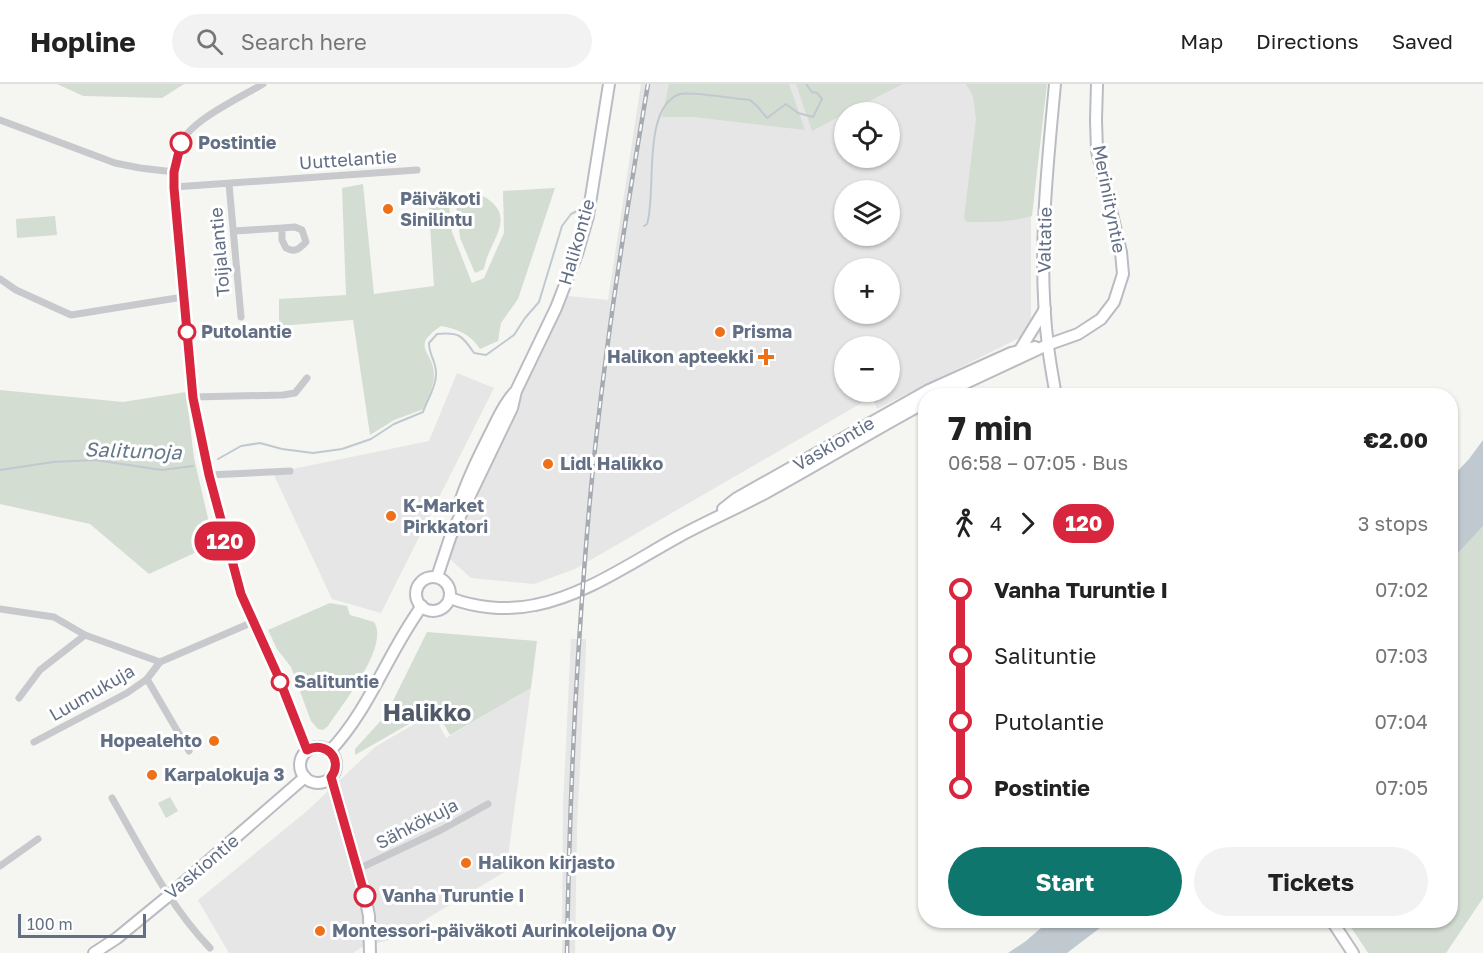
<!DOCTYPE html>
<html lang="en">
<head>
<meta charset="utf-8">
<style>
	:root { --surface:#fff; --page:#f2f2f2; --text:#222; --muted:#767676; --line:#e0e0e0; --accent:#0f766e }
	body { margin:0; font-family:"Golos Text",sans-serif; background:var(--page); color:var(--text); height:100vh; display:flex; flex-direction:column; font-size:22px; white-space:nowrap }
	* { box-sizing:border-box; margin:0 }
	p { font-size:20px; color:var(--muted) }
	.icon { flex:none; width:33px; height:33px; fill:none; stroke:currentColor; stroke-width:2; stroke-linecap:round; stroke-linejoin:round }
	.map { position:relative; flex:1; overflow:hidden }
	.sheet { position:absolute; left:918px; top:304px; width:540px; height:540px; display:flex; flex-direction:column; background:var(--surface); border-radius:24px; box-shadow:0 2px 4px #0004 }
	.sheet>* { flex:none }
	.badge { padding:0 12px; border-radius:20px; font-size:21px; line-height:39px }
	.buttons { position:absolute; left:834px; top:18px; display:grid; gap:12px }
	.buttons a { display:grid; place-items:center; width:66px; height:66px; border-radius:50%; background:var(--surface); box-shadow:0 2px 4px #0004; font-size:30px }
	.scale { position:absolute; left:18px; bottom:15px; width:128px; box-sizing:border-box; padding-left:6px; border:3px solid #626f85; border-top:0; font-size:16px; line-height:21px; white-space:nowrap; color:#626f85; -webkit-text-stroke:4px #fff; paint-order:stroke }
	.map>.badge { position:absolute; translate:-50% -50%; box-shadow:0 0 0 3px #fff }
	.legs { display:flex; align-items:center; gap:9px; height:66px; padding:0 30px; font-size:20px }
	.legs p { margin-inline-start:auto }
	.head { display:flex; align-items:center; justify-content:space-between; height:102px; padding:0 30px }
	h1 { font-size:33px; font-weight:700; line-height:45px }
	.primary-button { display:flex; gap:12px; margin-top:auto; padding:12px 30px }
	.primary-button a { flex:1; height:69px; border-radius:36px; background:var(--accent); color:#fff; font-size:24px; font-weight:700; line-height:69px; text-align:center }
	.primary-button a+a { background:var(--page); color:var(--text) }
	ul { padding:0 30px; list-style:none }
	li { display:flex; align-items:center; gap:21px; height:66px; font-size:22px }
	li i { display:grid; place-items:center; width:9px; height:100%; margin:0 8px; background:currentColor }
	li i::after { content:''; width:15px; height:15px; margin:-8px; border:4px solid; border-radius:50%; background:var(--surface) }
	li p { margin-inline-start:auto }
	li:first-child i { background:linear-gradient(#0000 50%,currentColor 0) }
	li:last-child i { background:linear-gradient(currentColor 50%,#0000 0) }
	header { display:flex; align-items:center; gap:36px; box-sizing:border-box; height:84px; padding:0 30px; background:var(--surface); border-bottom:2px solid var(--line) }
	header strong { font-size:28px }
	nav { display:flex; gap:33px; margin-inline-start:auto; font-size:21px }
	.search { width:420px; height:54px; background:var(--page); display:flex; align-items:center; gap:15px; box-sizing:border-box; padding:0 21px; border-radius:33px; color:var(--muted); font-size:22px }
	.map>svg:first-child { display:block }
	.built { fill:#e5e6e5; fill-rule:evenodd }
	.green { fill:#d4ddd2 }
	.water { fill:#c0c9d0 }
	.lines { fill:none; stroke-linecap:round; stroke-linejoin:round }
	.stream { stroke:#c0c9d0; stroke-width:2 }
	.secondary-casing { stroke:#b9bcc2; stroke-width:14 }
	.street { stroke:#c7c9cd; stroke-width:7 }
	.secondary { stroke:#fff; stroke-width:10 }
	.rail-casing { stroke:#a6aab1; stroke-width:4.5 }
	.rail { stroke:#fff; stroke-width:2; stroke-dasharray:7; stroke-linecap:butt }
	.line-1-casing { stroke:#fff; stroke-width:14 }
	.line-1 { stroke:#d7263d; stroke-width:9 }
	.stop-1-dot { fill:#fff; stroke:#d7263d; stroke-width:3 }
	.poi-dot { fill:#ee7019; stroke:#fff; stroke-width:2 }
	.labels { text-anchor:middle; stroke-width:6; stroke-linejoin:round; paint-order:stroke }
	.stop-label { font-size:18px; font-weight:bold; fill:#626f85; stroke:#fff; text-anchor:start }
	.street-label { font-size:18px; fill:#626f85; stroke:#fff }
	.poi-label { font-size:18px; font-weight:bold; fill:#626f85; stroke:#fff; text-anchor:start }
	.water-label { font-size:20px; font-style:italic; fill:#637889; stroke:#fff }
	.district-label { font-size:24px; font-weight:bold; fill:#515a69; stroke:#fff }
</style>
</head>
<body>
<header>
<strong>Hopline</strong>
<div class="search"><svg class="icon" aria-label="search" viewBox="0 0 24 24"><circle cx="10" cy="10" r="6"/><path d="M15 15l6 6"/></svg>Search here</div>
<nav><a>Map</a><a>Directions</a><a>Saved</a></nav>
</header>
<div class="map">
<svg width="1483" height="869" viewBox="0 0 1483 869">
	<rect width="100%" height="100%" fill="#f5f6f1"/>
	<g class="built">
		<path d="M641,0h399l-9,96v152l-154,77 -5,-12 -297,172 -41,15 -63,-6 -21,-19 9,-33 109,-230 40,4zM844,28h46v46h-46zM844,106h46v46h-46zM844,184h46v46h-46zM844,262h46v46h-46z"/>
		<path d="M457,289l37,15 -113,225 -49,-14 -59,-126 156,-32z"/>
		<path d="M571,555h15v12l-9,173 -2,129h-13l1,-147z"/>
		<path d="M531,604l-25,183 -113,68 -31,8 -9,6h-124l-31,-53 109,-89 68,-64 58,-34 13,25z"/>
	</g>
	<g class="green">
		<path d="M57,0h127l-22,14 -79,-2z"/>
		<path d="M669,0h120l16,46 -111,-13h-32z"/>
		<path d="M796,0h107l-55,28h-4v2l-32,17z"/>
		<path d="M966,0h81l-15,132c-21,6 -42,6 -65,6l-3,-4 12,-99 -3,-23z"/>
		<path d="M363,100l11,110 60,-8 -6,-92 20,2 4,36 20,51 12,-5 20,-45 -1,-42 52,-3 -37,111 -17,24 -3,18 -18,8c-10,-15 -22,-20 -39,-23 -33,22 -6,25 -7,50 0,10 -7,23 -10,33l-30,11 -24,15 -17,-115 -74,6v-27l67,-4 -4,-107z"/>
		<path d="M483,112c37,21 5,45 1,73l-9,4 -15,-35 -4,-35 6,-6z"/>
		<path d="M55,132l2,19 -40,3 -1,-19z"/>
		<path d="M0,306l123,12 63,-10 8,66 20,86 -65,30 -59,-50 -90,-20z"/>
		<path d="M1483,442v372l-37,55h-78l-21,-32h103l1,-360z"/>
		<path d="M330,519l17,3 3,9 24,7c16,24 -32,83 -46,104l-5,4 -5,-1 -7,-8 -20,-54 -14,-18 -9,-19z"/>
		<path d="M427,548l110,9 -6,47 -81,47 -15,-26 -80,46v-6l31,-34z"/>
		<path d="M170,713l8,14 -12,7 -8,-15z"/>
	</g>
	<g class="water">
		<path d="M1483,356v86l-32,35v-83l18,-19z"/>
		<path d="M1049,837h60l-42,32h-59l18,-12z"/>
	</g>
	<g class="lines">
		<g class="stream">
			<path d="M644,142l3,-2c10,-30 -6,-117 33,-130 11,-3 56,5 70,6l7,6 10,12 19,-14 12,9 15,4 9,-18 -5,-6 -5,-1 -6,-8"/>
			<path d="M218,375l23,-13 19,-3 22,6 31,4 29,-4 29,-10 23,-15 29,-12c4,-12 13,-25 13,-37 1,-13 -7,-19 -7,-32l8,-9c22,-2 25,1 37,19l12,2 28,-20 11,-17 14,-16 23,-76 9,-12 8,-4"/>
			<path d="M0,386l53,-8 42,-2 67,10 31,-4"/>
		</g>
		<defs>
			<g id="secondary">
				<path d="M1055,0c-8,86 -18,175 -7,262 2,17 5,33 8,50"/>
				<path d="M1020,266l25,-41"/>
				<path d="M938,312l109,-51 31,-11 23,-15 13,-17 9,-28 -2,-22 -24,-101 -1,-31 1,-36"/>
				<path d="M458,424c8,-26 20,-50 32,-74 7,-14 13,-29 24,-41"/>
				<path d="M723,425l14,-11 190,-107 84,-38 24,-6"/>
				<path d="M451,451l61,-127 4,-17 40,-83 21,-54 11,-38 21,-132"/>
				<path d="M437,493l16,-48"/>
				<circle cx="433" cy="510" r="17"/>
				<path d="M450,514c26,10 57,13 85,7 49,-9 99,-44 143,-68 29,-16 60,-29 89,-45 53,-29 105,-61 159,-90"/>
				<circle cx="318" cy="681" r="18"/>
				<path d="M330,667c40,-42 58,-99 92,-145"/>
				<path d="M331,693l34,119 4,20 1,37"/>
				<path d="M1332,837l21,32"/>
				<path d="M94,869l23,-15 50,-41 138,-120"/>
			</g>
		</defs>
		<use href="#secondary" class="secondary-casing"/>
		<g class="street">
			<path d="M263,0c-22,13 -74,37 -83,61 -4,14 -6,28 -6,42l19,210 16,78 32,118 37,83 29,74"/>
			<path d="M0,36l115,43 25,5 34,4"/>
			<path d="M229,100l12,133"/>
			<path d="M174,103l243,-17"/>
			<path d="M234,147l48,-3v12l4,8c9,5 13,1 20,-6l-4,-12 -7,-3 -13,1"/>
			<path d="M0,195l16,11 55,25 112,-18"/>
			<path d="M193,313l90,-2 12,-2 12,-15"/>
			<path d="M209,391l81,-4"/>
			<path d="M0,525l54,8 31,18 75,27 93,-40"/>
			<path d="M147,595l42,72"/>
			<path d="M19,614l21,-28 45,-35"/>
			<path d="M34,658l93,-49 20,-14 13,-17"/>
			<path d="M112,714c30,52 56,106 98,150"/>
			<path d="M0,782l38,-27"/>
			<path d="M358,785l83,-39 47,-26"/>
		</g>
		<use href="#secondary" class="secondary"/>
		<defs>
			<path id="rail" d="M567,869c2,-136 8,-272 19,-407 12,-155 36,-309 62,-462"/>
		</defs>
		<use href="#rail" class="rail-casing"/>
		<use href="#rail" class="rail"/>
	</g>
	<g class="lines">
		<defs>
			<path id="line-1" d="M181,59l-7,29v16l19,210 16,77 32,119 37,82 29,74c19,-10 37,10 24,27l34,119"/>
		</defs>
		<use href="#line-1" class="line-1-casing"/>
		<use href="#line-1" class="line-1"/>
	</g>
	<g class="stop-1-dot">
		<circle cx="181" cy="59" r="10"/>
		<circle cx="187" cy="248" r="8"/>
		<circle cx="280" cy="598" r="8"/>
		<circle cx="365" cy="812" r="10"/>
	</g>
	<g class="poi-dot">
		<circle cx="388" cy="125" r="6"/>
		<circle cx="720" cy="248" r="6"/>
		<path d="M763 264h6v6h6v6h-6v6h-6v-6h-6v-6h6z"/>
		<circle cx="548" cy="380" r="6"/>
		<circle cx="391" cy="432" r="6"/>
		<circle cx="214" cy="657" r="6"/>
		<circle cx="152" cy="691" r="6"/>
		<circle cx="466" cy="779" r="6"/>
		<circle cx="320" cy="847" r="6"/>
	</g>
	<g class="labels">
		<g class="stop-label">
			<text x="198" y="65">Postintie</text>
			<text x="201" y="254">Putolantie</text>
			<text x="294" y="604">Salituntie</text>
			<text x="382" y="818">Vanha Turuntie I</text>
		</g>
		<g class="street-label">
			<text transform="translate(348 76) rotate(-4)" y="6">Uuttelantie</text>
			<text transform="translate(1109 115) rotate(79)" y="6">Meriniityntie</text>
			<text transform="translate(1045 156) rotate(-89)" y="6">Valtatie</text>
			<text transform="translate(577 158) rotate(-74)" y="6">Halikontie</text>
			<text transform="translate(220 168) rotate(-95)" y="6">Toijalantie</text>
			<text transform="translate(834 360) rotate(-30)" y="6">Vaskiontie</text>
			<text transform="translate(92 609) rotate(-30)" y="6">Luumukuja</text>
			<text transform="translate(417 740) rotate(-27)" y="6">Sähkökuja</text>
			<text transform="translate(202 783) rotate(-40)" y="6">Vaskiontie</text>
		</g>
		<g class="poi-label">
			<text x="400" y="121">Päiväkoti<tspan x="400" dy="21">Sinilintu</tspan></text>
			<text x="732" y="254">Prisma</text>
			<text x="754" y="279" text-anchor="end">Halikon apteekki</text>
			<text x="560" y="386">Lidl Halikko</text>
			<text x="403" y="428">K-Market<tspan x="403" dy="21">Pirkkatori</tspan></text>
			<text x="202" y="663" text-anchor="end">Hopealehto</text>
			<text x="164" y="697">Karpalokuja 3</text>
			<text x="478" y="785">Halikon kirjasto</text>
			<text x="332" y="853">Montessori-päiväkoti Aurinkoleijona Oy</text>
		</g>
		<g class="water-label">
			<text transform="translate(133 367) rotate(2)" y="7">Salitunoja</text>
		</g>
		<g class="district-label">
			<text x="427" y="637">Halikko</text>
		</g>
	</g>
</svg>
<div class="buttons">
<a><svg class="icon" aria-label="locate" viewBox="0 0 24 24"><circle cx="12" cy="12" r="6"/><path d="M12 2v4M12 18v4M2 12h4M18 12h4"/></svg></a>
<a><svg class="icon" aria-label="layers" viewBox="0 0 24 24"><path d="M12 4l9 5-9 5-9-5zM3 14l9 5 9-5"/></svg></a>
<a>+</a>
<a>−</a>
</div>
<div class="scale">100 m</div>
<b class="badge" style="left:225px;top:457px;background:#d7263d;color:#fff">120</b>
<section class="sheet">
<div class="head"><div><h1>7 min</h1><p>06:58 – 07:05 · Bus</p></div><b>€2.00</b></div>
<div class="legs"><svg class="icon" aria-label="walk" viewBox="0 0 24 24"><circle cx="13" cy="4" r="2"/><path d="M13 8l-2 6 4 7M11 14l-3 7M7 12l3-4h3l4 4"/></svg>4<svg class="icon" aria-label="forward" viewBox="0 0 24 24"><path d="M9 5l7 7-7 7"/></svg><b class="badge" style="background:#d7263d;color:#fff">120</b><p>3 stops</p></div>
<ul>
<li><i style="color:#d7263d"></i><b>Vanha Turuntie I</b><p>07:02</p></li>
<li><i style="color:#d7263d"></i><span>Salituntie</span><p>07:03</p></li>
<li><i style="color:#d7263d"></i><span>Putolantie</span><p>07:04</p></li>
<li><i style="color:#d7263d"></i><b>Postintie</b><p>07:05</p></li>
</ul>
<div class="primary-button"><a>Start</a><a>Tickets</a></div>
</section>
</div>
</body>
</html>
